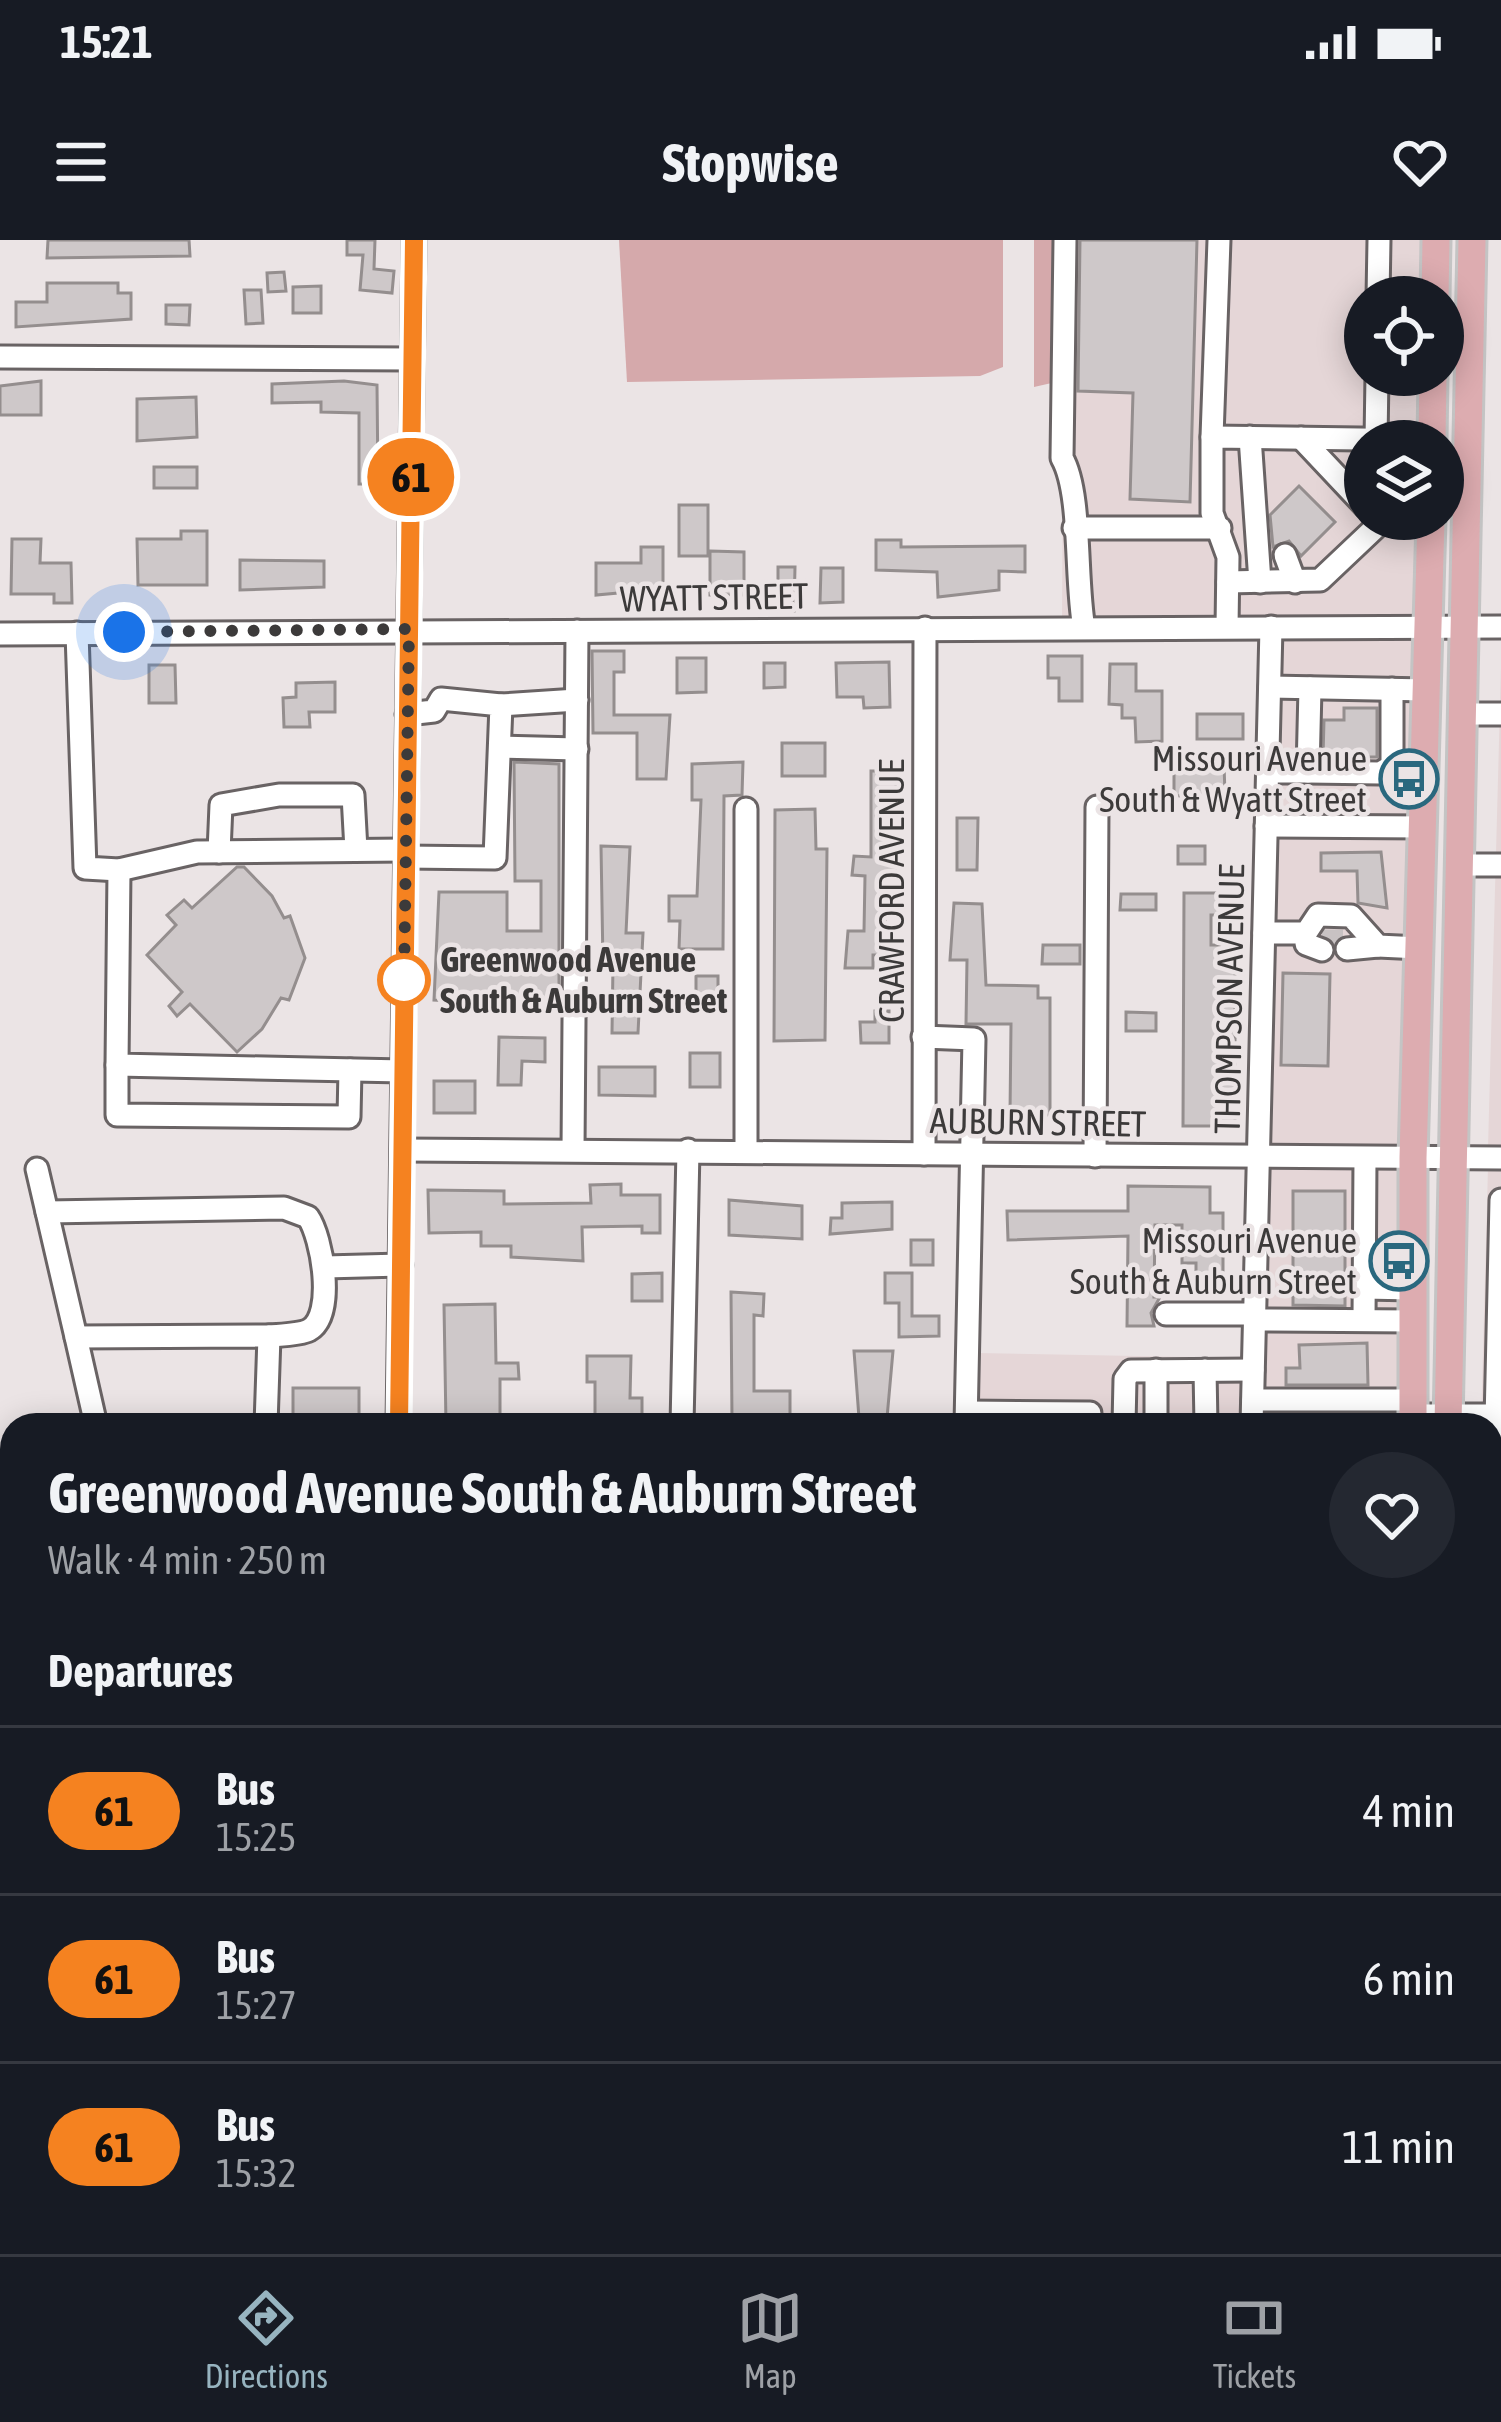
<!DOCTYPE html>
<html lang="en">
<head>
<meta charset="utf-8">
<style>
	:root { --surface:#171b24; --page:#242831; --text:#f1f3f6; --muted:#9ea1a6; --line:#363941; --accent:#97b4c0 }
	body { margin:0; font-family:"Asap Condensed",sans-serif; background:var(--page); color:var(--text); height:100vh; display:flex; flex-direction:column; font-size:45px; white-space:nowrap }
	* { box-sizing:border-box; margin:0 }
	p { font-size:39px; color:var(--muted) }
	.icon { flex:none; width:66px; height:66px; fill:none; stroke:currentColor; stroke-width:2; stroke-linecap:round; stroke-linejoin:round }
	.map { position:relative; flex:1; overflow:hidden }
	.sheet { position:absolute; left:0px; top:1173px; width:1503px; height:843px; display:flex; flex-direction:column; background:var(--surface); border-radius:36px 36px 0 0; box-shadow:0 6px 30px #0003 }
	.sheet>* { flex:none }
	.badge { padding:0 24px; border-radius:39px; font-size:42px; line-height:78px }
	.tools { position:absolute; left:1344px; top:36px; display:grid; gap:24px }
	.tools a { display:grid; place-items:center; width:120px; height:120px; border-radius:50%; background:var(--surface); box-shadow:0 6px 30px #0003; font-size:60px }
	.you { position:absolute; width:60px; height:60px; margin:-30px; border:9px solid #fff; border-radius:50%; background:#1a73e8; box-shadow:0 0 0 18px #1a73e833 }
	.map>.badge { position:absolute; translate:-50% -50%; box-shadow:0 0 0 6px #fff }
	h2 { padding:0 48px; font-size:45px; line-height:108px }
	.round { display:grid; place-items:center; flex:none; width:126px; height:126px; border-radius:63px; background:var(--page) }
	.overview { display:flex; align-items:center; justify-content:space-between; height:204px; padding:0 48px }
	h1 { font-size:57px; font-weight:700; line-height:90px }
	ul { padding:0; list-style:none }
	li { display:flex; align-items:center; gap:36px; height:168px; padding:0 48px; border-top:3px solid var(--line) }
	li div { flex:1 }
	li b { display:block; font-size:45px }
	li em { font-style:normal }
	li .badge { min-width:132px; font-weight:700; text-align:center }
	.status { display:flex; justify-content:space-between; align-items:center; height:84px; padding:0 60px; background:var(--surface); direction:ltr }
	.status svg { height:33px; fill:currentColor }
	header { display:flex; justify-content:space-between; align-items:center; height:156px; padding:0 48px; background:var(--surface); font-size:54px; font-weight:700 }
	.dock { display:flex; justify-content:space-around; align-items:center; height:168px; border-top:3px solid var(--line); background:var(--surface); font-size:33px; color:var(--muted) }
	.dock a { display:grid; justify-items:center; gap:6px }
	.dock .on { color:var(--accent) }
	.map>svg:first-child { display:block }
	.built { fill:#e5d6d7 }
	.water { fill:#d5a9ab }
	.building { fill:#cec8c9; stroke:#948e8e; stroke-width:3 }
	.lines { fill:none; stroke-linecap:round; stroke-linejoin:round }
	.minor-tunnel { stroke:#c8c2c3; stroke-width:21; stroke-dasharray:21 10; stroke-linecap:butt }
	.minor-casing { stroke:#696364; stroke-width:27 }
	.major-casing { stroke:#c4c4c4; stroke-width:33 }
	.minor { stroke:#fff; stroke-width:21 }
	.major { stroke:#ddacb0; stroke-width:27 }
	.rail-casing { stroke:#858081; stroke-width:9 }
	.rail { stroke:#ebe4e5; stroke-width:4.5; stroke-dasharray:14; stroke-linecap:butt }
	.line-casing { stroke:#fff; stroke-width:27 }
	.line { stroke:#f58220; stroke-width:18 }
	.walk { stroke:#3c3a3a; stroke-width:12; stroke-dasharray:0 21.6 }
	.stop-dot { fill:#fff; stroke:#f58220; stroke-width:6 }
	.labels { text-anchor:middle; stroke-width:9; stroke-linejoin:round; paint-order:stroke }
	.street-label { font-size:36px; fill:#3c3a3a; stroke:#ebe4e5 }
	.poi-label { font-size:36px; fill:#3c3a3a; stroke:#ebe4e5; text-anchor:end }
	.stop-label { font-size:36px; font-weight:bold; fill:#3c3a3a; stroke:#ebe4e5; text-anchor:start }
</style>
</head>
<body>
<div class="status"><b>15:21</b><svg viewBox="0 0 49 12"><path d="M0 12V9h3v3zM5 12V6h3v6zM10 12V3h3v9zM15 12V0h3v12zM26 1h20v11H26zM47 4h2v5h-2z"/></svg></div>
<header><svg class="icon" aria-label="menu" viewBox="0 0 24 24"><path d="M4 6h16M4 12h16M4 18h16"/></svg>Stopwise<svg class="icon" aria-label="heart" viewBox="0 0 24 24"><path d="M12 20l-8-8c-3-5 5-10 8-4 3-6 11-1 8 4z"/></svg></header>
<div class="map">
<svg width="1501" height="2014" viewBox="0 0 1501 2014">
	<rect width="100%" height="100%" fill="#ebe4e5"/>
	<g class="built">
		<path d="M1064,0h363l-1,57h-61v78h59l-3,66h-56v78h53l-5,95 -351,4z"/>
		<path d="M1413,394l-8,514h-137l12,-511z"/>
		<path d="M1501,428v480h-13z"/>
		<path d="M1267,927l137,1v257h-143z"/>
		<path d="M1488,928h13v512h-10v-255h-10z"/>
		<path d="M978,1113l266,5 -1,67h-266z"/>
		<path d="M1501,1459v555h-40v-10h30v-544z"/>
		<rect x="764" y="2004" width="623" height="10"/>
	</g>
	<g class="water">
		<path d="M619,0h384v127l-23,9 -353,6z"/>
		<path d="M1034,0h30l-8,142 -22,5z"/>
	</g>
	<g class="building">
		<path d="M48,0h141l1,16 -143,2z"/>
		<path d="M347,0h28l-1,29 20,2 -2,22 -32,-3 3,-35h-16z"/>
		<path d="M1080,0h117l-7,262 -60,-3 3,-106 -55,-2z"/>
		<path d="M284,32l2,19 -18,1 -1,-19z"/>
		<path d="M47,43h71v10h13v26l-115,8v-25h31z"/>
		<path d="M321,46v27h-28v-26z"/>
		<path d="M244,50h17l2,33 -17,1z"/>
		<path d="M166,65h24l-1,20 -23,-1z"/>
		<path d="M41,141v34h-41v-29z"/>
		<path d="M344,141l33,4 1,99h-19v-71l-38,-1v-10l-49,1v-19z"/>
		<path d="M196,157l1,40 -60,4v-42z"/>
		<rect x="154" y="227" width="43" height="21"/>
		<path d="M1299,246l36,36 -34,34 -12,-15 -16,6 -3,-32z"/>
		<rect x="679" y="265" width="29" height="51"/>
		<path d="M181,291h26v54h-69l-1,-46h44z"/>
		<path d="M12,299h29l-1,24h31l1,40h-18v-9h-43z"/>
		<path d="M876,300h25v7l124,-1v26l-26,-1v19l-61,7 -1,-25 -61,-2z"/>
		<path d="M641,307h22v42l-67,6v-32h45z"/>
		<path d="M710,311l34,1v43h-34z"/>
		<path d="M240,320l84,1v26l-84,3z"/>
		<path d="M778,327h17l-1,44h-16z"/>
		<path d="M821,328h22v34l-23,1z"/>
		<path d="M592,411h32v21h-10v43h56l-4,64h-29v-46h-44z"/>
		<path d="M1048,416h34v45h-23v-23h-11z"/>
		<path d="M677,418h29v34l-29,1z"/>
		<path d="M889,422l1,45 -26,1 -1,-11h-26l-1,-34z"/>
		<path d="M764,423h21v24l-21,1z"/>
		<path d="M1110,424h26v27h26v50l-26,1 -1,-24h-13v-13l-13,-1z"/>
		<path d="M149,425h26l1,38h-27z"/>
		<path d="M335,442v30h-26l1,15h-26l-1,-29 13,-1v-14z"/>
		<path d="M1344,468h33v49h-54l1,-37h20z"/>
		<rect x="1197" y="474" width="46" height="25"/>
		<rect x="782" y="503" width="43" height="33"/>
		<path d="M514,522l45,2v242l-125,-6 5,-108h68v39h34v-50h-26z"/>
		<path d="M743,522l-1,33 -18,1 -1,153h-44l1,-28h-11v-25h28l4,-96h-9v-36z"/>
		<path d="M1224,524l1,31 -51,1v-31z"/>
		<path d="M871,531h25l-1,146h-10v38h-12v13h-28l3,-37h16l1,-55 -13,-1 2,-19 17,1z"/>
		<path d="M815,569l1,40h11l-2,191 -51,1 1,-231z"/>
		<path d="M957,578h21l-1,52h-20z"/>
		<path d="M601,606l29,1 -4,86h17l-5,100h-26l1,-69h-10z"/>
		<rect x="1178" y="606" width="27" height="18"/>
		<path d="M1381,612l6,56 -29,-5 -1,-32h-36v-18z"/>
		<path d="M237,627h7l28,29 12,22 6,-2 15,42 -16,42 -8,-2 -19,31 -25,23 -47,-48 -13,12 -8,-10 13,-14 -35,-37 29,-30 -9,-10 17,-15 8,8z"/>
		<path d="M1184,653h53v22h-26v30h24v181h-52z"/>
		<path d="M1121,654h35v16h-36z"/>
		<path d="M954,663l28,1 4,81 52,1v12h12v117h-40l1,-91h-45l1,-64h-17z"/>
		<path d="M1043,705h37v19h-38z"/>
		<path d="M1283,733l47,1 -2,92 -47,-1z"/>
		<path d="M696,736h22v25l-22,-1z"/>
		<path d="M875,771h14v32h-28l-1,-21h15z"/>
		<path d="M1126,772l30,1v18h-30z"/>
		<path d="M499,797l46,1v24l-23,-1 -1,24h-23z"/>
		<rect x="690" y="813" width="30" height="34"/>
		<path d="M599,827h56v29l-56,-1z"/>
		<rect x="434" y="841" width="41" height="32"/>
		<path d="M621,944v11h39v38h-18v-7l-60,1 1,34 -72,-4v-11h-30v-14l-52,1 -1,-43 76,1v13l87,-1 -1,-18z"/>
		<path d="M1128,946l82,1v26h13v63h-27v-13h-14v-38h-27l-1,72h6l-9,16 3,13h-27l1,-90 -120,4 -1,-29h121z"/>
		<path d="M1293,951h52v115l-52,-1z"/>
		<path d="M729,960l73,6v33l-73,-4z"/>
		<path d="M892,962v27l-62,5 1,-16h11v-15z"/>
		<rect x="911" y="1000" width="22" height="25"/>
		<path d="M662,1033v28h-30v-27z"/>
		<path d="M885,1033h27v43h27v20l-40,1v-34h-14z"/>
		<path d="M731,1052l33,2 -1,22 -9,-1v76h36v31l-58,-1z"/>
		<path d="M495,1064l1,59h22l1,16h-19v46h-54l-2,-120z"/>
		<path d="M1367,1103l1,42h-82v-17h14l-1,-23z"/>
		<path d="M854,1111h39l-6,67h-28z"/>
		<path d="M587,1116h44l-1,42h12v23h-47v-39h-8z"/>
		<rect x="293" y="1148" width="66" height="27"/>
		<path d="M1305,1175h28l23,10h-51z"/>
	</g>
	<g class="lines">
		<path class="minor-tunnel" d="M1322,700h25"/>
		<defs>
			<g id="minor">
				<path d="M1065,0l-3,218c20,35 13,122 22,170"/>
				<path d="M1378,57l1,-57"/>
				<path d="M0,117l412,2"/>
				<path d="M1212,197l7,-197"/>
				<path d="M1250,197l10,145"/>
				<path d="M1301,198l64,68"/>
				<path d="M1376,201l1,-66"/>
				<path d="M1074,288h146"/>
				<path d="M1285,315l10,27"/>
				<path d="M1228,342l92,-2 55,-52v-9"/>
				<path d="M1227,387l1,-70 -16,-44v-76l220,3"/>
				<path d="M77,393l8,235 34,2 78,-18 208,-2"/>
				<path d="M0,394l1501,-7"/>
				<path d="M1270,447l157,3"/>
				<path d="M1392,449v77"/>
				<path d="M501,465l76,-5"/>
				<path d="M1462,474h39"/>
				<path d="M500,507l77,2"/>
				<path d="M1268,532h40l2,-84"/>
				<path d="M1308,532l72,1 12,-7 33,-1"/>
				<path d="M1266,586l158,1"/>
				<path d="M219,612l2,-47 58,-10h74l3,55"/>
				<path d="M404,617l91,1 6,-153 -60,-6 -7,12 -27,3"/>
				<path d="M1458,625h43"/>
				<path d="M119,630l-2,195 286,6"/>
				<path d="M1264,693h42l12,-18 33,1 27,30 42,2"/>
				<path d="M1306,704l16,6"/>
				<path d="M1347,709l31,-3"/>
				<path d="M923,797l51,2 -8,386"/>
				<path d="M117,825v50l232,2 1,-47"/>
				<path d="M403,910l1098,8"/>
				<path d="M573,910l4,-519"/>
				<path d="M746,911v-342"/>
				<path d="M924,914l1,-526"/>
				<path d="M1095,916l2,-349"/>
				<path d="M37,929l39,168 193,-1 -3,89"/>
				<path d="M47,972l237,-4 24,9c14,20 28,98 1,113 -10,5 -29,5 -40,6"/>
				<path d="M325,1027l76,-2"/>
				<path d="M1364,1048l49,1"/>
				<path d="M1166,1074h88"/>
				<path d="M1254,1080l159,1"/>
				<path d="M1364,1080l1,-162"/>
				<path d="M76,1097l20,88"/>
				<path d="M1156,1130v55"/>
				<path d="M1205,1130l1,55"/>
				<path d="M1253,1160h160"/>
				<path d="M967,1172l123,1"/>
				<path d="M1413,1175h88"/>
				<path d="M398,1185l16,-1185"/>
				<path d="M682,1185l6,-275"/>
				<path d="M1124,1185l1,-46 6,-8 122,-1"/>
				<path d="M1252,1185l19,-798"/>
				<path d="M1491,1404l10,-444"/>
				<path d="M1491,1450h10"/>
				<path d="M1491,1489l10,-1"/>
				<path d="M1491,1608l10,8"/>
				<path d="M1491,1661h10"/>
				<path d="M0,1668h12"/>
				<path d="M0,1876h12"/>
				<path d="M1491,1995h10"/>
				<path d="M1112,2005l255,9"/>
				<path d="M343,2014v-10"/>
				<path d="M689,2014v-10"/>
				<path d="M915,2014v-10"/>
				<path d="M1472,2014v-10"/>
			</g>
			<g id="major">
				<path d="M1435,57l1,-57"/>
				<path d="M1432,201l1,-66"/>
				<path d="M1413,1185v-267l18,-639"/>
				<path d="M1448,1185l24,-1185"/>
				<path d="M1412,2004l1,10"/>
			</g>
		</defs>
		<use href="#minor" class="minor-casing"/>
		<use href="#major" class="major-casing"/>
		<use href="#minor" class="minor"/>
		<use href="#major" class="major"/>
		<defs>
			<g id="rail">
				<path d="M0,1243l12,53"/>
				<path d="M173,2004l2,10"/>
			</g>
		</defs>
		<use href="#rail" class="rail-casing"/>
		<use href="#rail" class="rail"/>
	</g>
	<g class="lines">
		<defs>
			<path id="line" d="M399,1185l15,-1185"/>
		</defs>
		<use href="#line" class="line-casing"/>
		<use href="#line" class="line"/>
		<path class="walk" d="M124,392l285,-3 -5,357v-6"/>
	</g>
	<defs>
		<symbol id="bus-ring" viewBox="-11 -11 22 22"><circle r="9.5" fill="#ebe4e5" stroke="#2a687e" stroke-width="1.5"/><path d="M-5-6H5V4H4V6H2V4H-2V6H-4V4H-5ZM-3.5-4V0h7V-4ZM-3.5 1.2v1.5H-2V1.2ZM2 1.2v1.5H3.5V1.2Z" fill="#2a687e"/></symbol>
	</defs>
	<g fill-rule="evenodd">
		<use href="#bus-ring" x="1376" y="506" width="66" height="66"/>
		<use href="#bus-ring" x="1366" y="988" width="66" height="66"/>
	</g>
	<circle class="stop-dot" cx="404" cy="740" r="24"/>
	<g class="labels">
		<g class="street-label">
			<text transform="translate(714 357) rotate(-1)" y="13">WYATT STREET</text>
			<text transform="translate(891 651) rotate(-90)" y="13">CRAWFORD AVENUE</text>
			<text transform="translate(1229 759) rotate(-89)" y="13">THOMPSON AVENUE</text>
			<text transform="translate(1038 882) rotate(1)" y="13">AUBURN STREET</text>
		</g>
		<g class="poi-label">
			<text x="1367" y="531">Missouri Avenue<tspan x="1367" dy="41">South &amp; Wyatt Street</tspan></text>
			<text x="1357" y="1013">Missouri Avenue<tspan x="1357" dy="41">South &amp; Auburn Street</tspan></text>
		</g>
		<g class="stop-label">
			<text x="440" y="732">Greenwood Avenue<tspan x="440" dy="41">South &amp; Auburn Street</tspan></text>
		</g>
	</g>
</svg>
<div class="tools">
<a><svg class="icon" aria-label="locate" viewBox="0 0 24 24"><circle cx="12" cy="12" r="6"/><path d="M12 2v4M12 18v4M2 12h4M18 12h4"/></svg></a>
<a><svg class="icon" aria-label="layers" viewBox="0 0 24 24"><path d="M12 4l9 5-9 5-9-5zM3 14l9 5 9-5"/></svg></a>
</div>
<div class="you" style="left:124px;top:392px"></div>
<b class="badge" style="left:411px;top:237px;background:#f58220;color:#111">61</b>
<section class="sheet">
<div class="overview"><div><h1>Greenwood Avenue South &amp; Auburn Street</h1><p>Walk · 4 min · 250 m</p></div><a class="round"><svg class="icon" aria-label="heart" viewBox="0 0 24 24"><path d="M12 20l-8-8c-3-5 5-10 8-4 3-6 11-1 8 4z"/></svg></a></div>
<h2>Departures</h2>
<ul>
<li><span class="badge" style="background:#f58220;color:#111">61</span><div><b>Bus</b><p>15:25</p></div><em>4 min</em></li>
<li><span class="badge" style="background:#f58220;color:#111">61</span><div><b>Bus</b><p>15:27</p></div><em>6 min</em></li>
<li><span class="badge" style="background:#f58220;color:#111">61</span><div><b>Bus</b><p>15:32</p></div><em>11 min</em></li>
</ul>
</section>
</div>
<nav class="dock">
<a class="on"><svg class="icon" aria-label="directions" viewBox="0 0 24 24"><path d="M12 3l9 9-9 9-9-9zM9 14v-3h6M13 9l2 2-2 2"/></svg>Directions</a>
<a><svg class="icon" aria-label="map" viewBox="0 0 24 24"><path d="M3 6l6-2 6 2 6-2v14l-6 2-6-2-6 2zM9 4v14M15 6v14"/></svg>Map</a>
<a><svg class="icon" aria-label="tickets" viewBox="0 0 24 24"><path d="M3 7h18v10H3zM15 7v10"/></svg>Tickets</a>
</nav>
</body>
</html>
